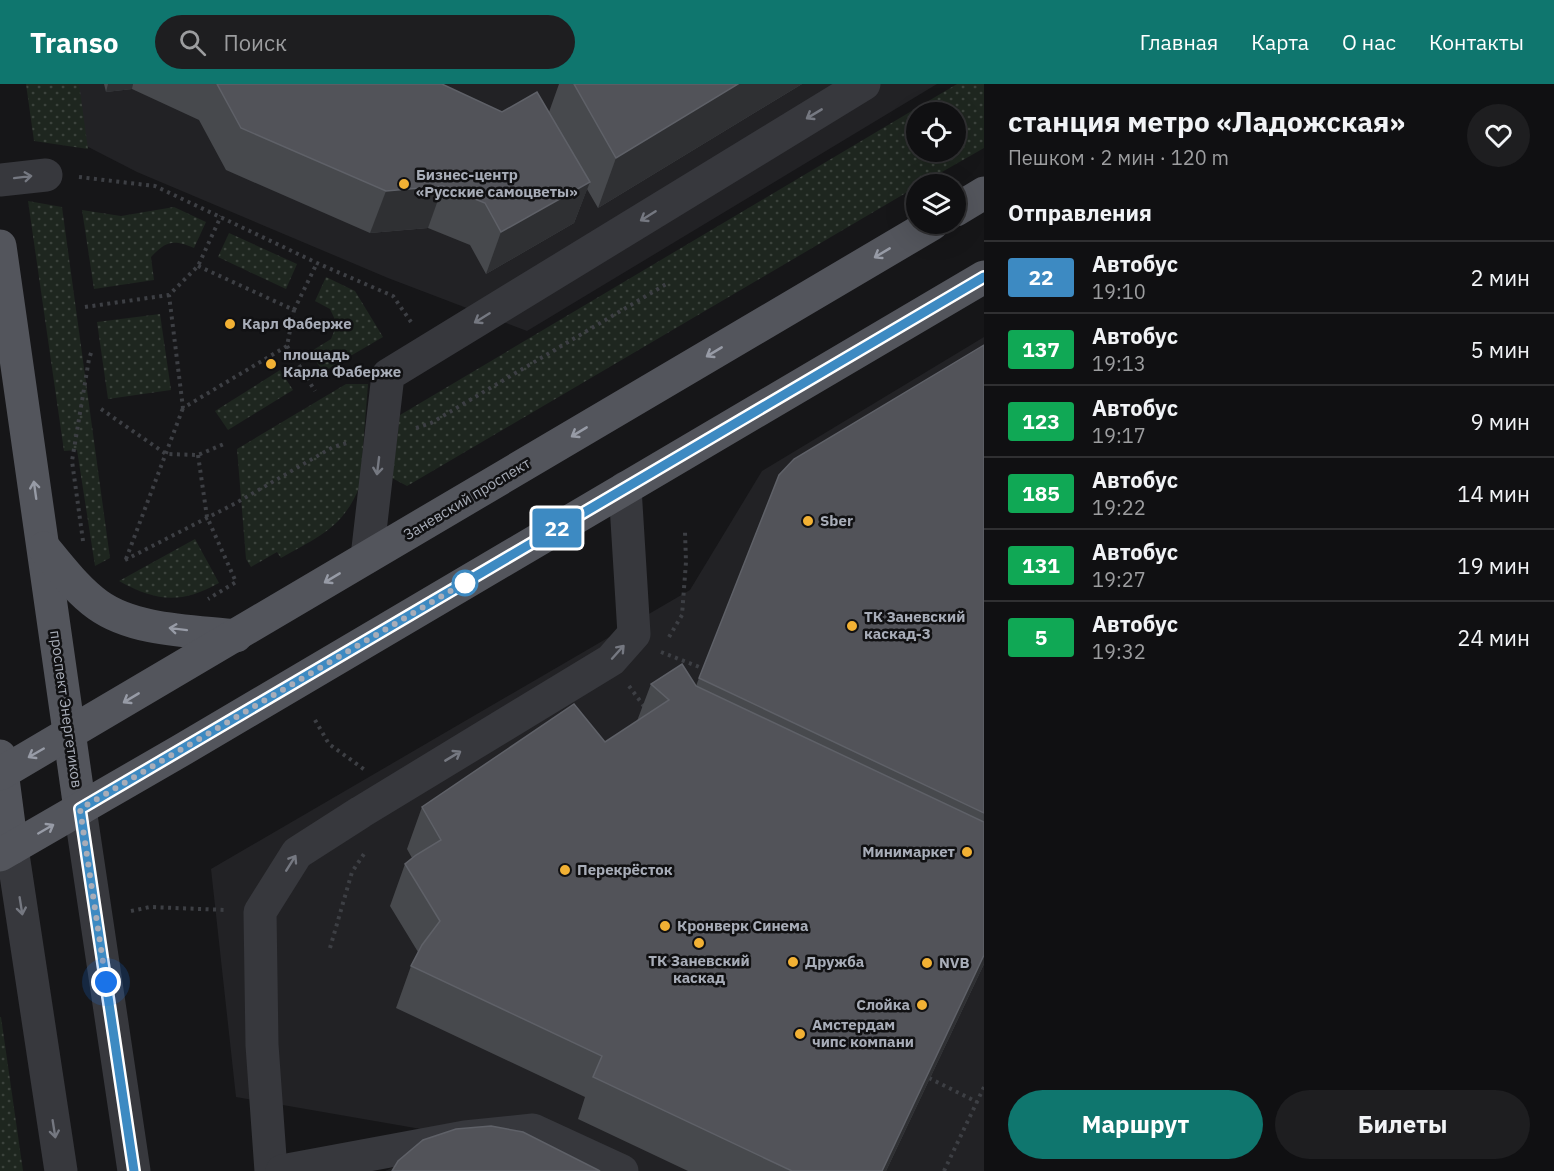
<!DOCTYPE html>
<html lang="ru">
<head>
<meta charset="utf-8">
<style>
	:root { --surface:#101012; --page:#1e1e20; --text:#f1f3f6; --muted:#9c9d9f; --line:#303032; --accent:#0f766e }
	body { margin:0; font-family:"IBM Plex Sans",sans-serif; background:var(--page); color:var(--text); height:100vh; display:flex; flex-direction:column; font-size:22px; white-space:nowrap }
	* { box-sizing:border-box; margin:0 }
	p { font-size:20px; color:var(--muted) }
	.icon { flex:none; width:33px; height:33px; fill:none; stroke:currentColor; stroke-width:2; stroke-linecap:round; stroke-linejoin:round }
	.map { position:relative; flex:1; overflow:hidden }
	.drawer { display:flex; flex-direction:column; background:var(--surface); width:570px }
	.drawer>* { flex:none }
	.badge { padding:0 12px; border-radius:4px; font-size:21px; line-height:39px }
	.controls { position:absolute; left:906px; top:18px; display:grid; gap:12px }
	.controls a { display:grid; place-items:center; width:60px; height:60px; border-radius:50%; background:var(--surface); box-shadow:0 6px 24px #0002,0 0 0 2px var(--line); font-size:30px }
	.you { position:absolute; width:30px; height:30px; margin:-15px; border:4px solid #fff; border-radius:50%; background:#1a73e8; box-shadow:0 0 0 9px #1a73e833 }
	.map>.badge { position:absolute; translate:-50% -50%; box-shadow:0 0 0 3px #fff }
	h2 { padding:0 24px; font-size:22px; line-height:54px }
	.round { display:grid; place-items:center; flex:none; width:63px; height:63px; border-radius:32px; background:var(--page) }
	.overview { display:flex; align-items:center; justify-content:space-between; height:102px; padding:0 24px }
	h1 { font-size:28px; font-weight:700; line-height:45px }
	.button { display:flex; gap:12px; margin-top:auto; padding:12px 24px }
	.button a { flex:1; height:69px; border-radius:36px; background:var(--accent); color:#fff; font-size:24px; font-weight:700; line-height:69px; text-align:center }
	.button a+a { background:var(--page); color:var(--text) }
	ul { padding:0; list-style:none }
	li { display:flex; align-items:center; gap:18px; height:72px; padding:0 24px; border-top:2px solid var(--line) }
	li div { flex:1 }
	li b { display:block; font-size:22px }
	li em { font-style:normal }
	li .badge { min-width:66px; font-weight:700; text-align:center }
	header { display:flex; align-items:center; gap:36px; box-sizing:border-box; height:84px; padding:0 30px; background:var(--accent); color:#fff }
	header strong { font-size:28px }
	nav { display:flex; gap:33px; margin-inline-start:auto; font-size:21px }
	.search { width:420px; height:54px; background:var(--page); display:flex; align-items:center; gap:15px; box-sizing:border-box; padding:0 21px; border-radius:33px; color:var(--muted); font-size:22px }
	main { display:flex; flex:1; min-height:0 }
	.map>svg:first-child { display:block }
	.built { fill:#222225 }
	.green { fill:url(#green-dots); fill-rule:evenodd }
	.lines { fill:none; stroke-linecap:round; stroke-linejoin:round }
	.path { stroke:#3d3f44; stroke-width:4; stroke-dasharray:3 4.5; stroke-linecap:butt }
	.minor { stroke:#37383d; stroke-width:33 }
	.major { stroke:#53555c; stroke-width:33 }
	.wall { fill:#47494d }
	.shaded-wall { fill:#2f3033 }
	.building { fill:#525359; stroke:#5f6168; stroke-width:1.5 }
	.oneway { stroke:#757881 }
	.oneway2 { stroke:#979ba6 }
	.line-casing { stroke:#fff; stroke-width:14 }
	.line { stroke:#3d8ac2; stroke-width:9 }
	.walk { stroke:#a8adb8; stroke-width:6; stroke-dasharray:0 10.8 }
	.poi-dot { fill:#f2b134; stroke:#111113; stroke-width:2 }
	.stop-dot { fill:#fff; stroke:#3d8ac2; stroke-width:3 }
	.labels { text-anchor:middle; stroke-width:5; stroke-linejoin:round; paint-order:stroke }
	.poi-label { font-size:15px; font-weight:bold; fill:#a8adb8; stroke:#111113; text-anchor:start }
	.street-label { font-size:15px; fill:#a8adb8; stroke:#111113 }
</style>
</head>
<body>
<header>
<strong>Transo</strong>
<div class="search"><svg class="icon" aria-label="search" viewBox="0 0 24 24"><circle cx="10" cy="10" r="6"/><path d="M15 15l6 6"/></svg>Поиск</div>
<nav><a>Главная</a><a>Карта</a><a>О нас</a><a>Контакты</a></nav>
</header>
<main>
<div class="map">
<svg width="984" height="1087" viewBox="0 0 984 1087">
	<defs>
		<pattern id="green-dots" width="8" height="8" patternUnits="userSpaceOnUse" patternTransform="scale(1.5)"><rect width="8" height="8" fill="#1e261f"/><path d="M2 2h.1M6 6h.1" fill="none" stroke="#3c433d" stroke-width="1.8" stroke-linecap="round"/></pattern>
	</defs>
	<rect width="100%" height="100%" fill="#161618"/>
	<g class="built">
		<path d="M54,0h883l-410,247 -139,-53 -251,-106 -76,-39z"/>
		<path d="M984,253v834h-599l26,-12 102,-14 -277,-48 -25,-228 479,-279 72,-119z"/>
	</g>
	<g class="green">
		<path d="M26,0h53l9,65 -54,-8z"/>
		<path d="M957,0h27v64l-63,36h-5v3l-509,299 -15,-8 8,-63zM916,28h40v40h-40z"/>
		<path d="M28,117l34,6 48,351 -15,8 -18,-116 -13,1z"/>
		<path d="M174,123l32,15 -12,26c-20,-8 -27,-8 -43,9l3,23 -60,9 -12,-79 39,6z"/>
		<path d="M229,149l68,31 -11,25 -68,-32z"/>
		<path d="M326,193l29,14 28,46 -60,35 -13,-20 21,-13 6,-15 -7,-15 -15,-8z"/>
		<path d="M160,230l11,76 -63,9 -11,-77z"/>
		<path d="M280,286l13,20 -65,40 -13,-19z"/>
		<path d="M346,300h22l-8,102c-17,42 -42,51 -79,72l-4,-6 -26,15 -5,-8 -9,-110z"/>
		<path d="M195,455l24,44c-38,21 -62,19 -100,-2z"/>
		<path d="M0,933h1l22,154h-23z"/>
	</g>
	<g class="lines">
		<g class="path">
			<path d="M79,93l76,9 162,77 76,33 18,26"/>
			<path d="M198,182l96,44 -7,36 -104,62 -14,-113 29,-29 23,-50"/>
			<path d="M85,223l84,-12"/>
			<path d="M294,226l23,-47"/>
			<path d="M287,262l28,45"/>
			<path d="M101,325l65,45 32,1 26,-11"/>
			<path d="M416,344l15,-5 237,-140"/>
			<path d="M198,371l9,62 29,65 -28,17"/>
			<path d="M83,457l-11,-80 17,-102 3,-9"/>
			<path d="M126,475l57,-151"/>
			<path d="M125,476l111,-57 97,-56 14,-4"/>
			<path d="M669,553l13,-22 4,-53 -1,-30"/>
			<path d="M661,568l46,18"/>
			<path d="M629,602l17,23"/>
			<path d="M315,636l14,24 36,26"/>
			<path d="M131,827l19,-4 76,3"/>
			<path d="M330,864l22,-76 14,-21"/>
			<path d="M929,994l48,24"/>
			<path d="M944,1087l40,-84"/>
		</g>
		<g class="minor">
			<path d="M0,96l46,-5"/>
			<path d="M367,473l21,-182 476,-291"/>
			<path d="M80,725l54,362"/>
			<path d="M12,764l49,323"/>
			<path d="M271,1087l-9,-126 -2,-133 37,-59 64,-41 250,-152 23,-26 -9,-146"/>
			<path d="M282,1087l183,-34 68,-7 89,41"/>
		</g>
		<g class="major">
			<path d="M956,126l28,-17"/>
			<path d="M0,162l80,563"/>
			<path d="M44,464c17,20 33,42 54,57 36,26 95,26 138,31"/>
			<path d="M0,672l12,92"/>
			<path d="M0,690l932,-550"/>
			<path d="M0,771l180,-104 804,-474"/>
		</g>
	</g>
	<g class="wall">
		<path d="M104,0h338l60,28h47l10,-28h243l-204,124 -11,-19 -13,34 -88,51 -16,-29 -42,-17 -58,5 -144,-63 -27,-50 -67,-31 -26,3z"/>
		<path d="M984,261v619l-98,207h-198l-110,-52 7,-22 -189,-89 15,-42 7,-14 -28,-46 15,-42 7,-6 -5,-9 15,-42 183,-65 32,-21 14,-37 45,2 3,-8z"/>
	</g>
	<g class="shaded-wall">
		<path d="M108,0h25l-1,5 -26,3z"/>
		<path d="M738,0h64l-204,124 18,-50z"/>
		<path d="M590,98l-16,41 -88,51 15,-42z"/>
		<path d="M443,102l-15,42 -58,5 16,-42z"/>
		<path d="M984,871v9l-98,207h-4z"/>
	</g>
	<g class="building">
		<path d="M217,0h225l60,28 35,-20 53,90 -89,50 -16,-29 -42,-17 -57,5 -145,-63z"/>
		<path d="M574,0h164l-122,74z"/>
		<path d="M984,261v468l-285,-135 80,-203 15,-16z"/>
		<path d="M682,580l14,22 288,136v133l-102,216h-90l-199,-94 9,-21 -191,-90 11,-21 18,-24 -35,-57 11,-9 25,-15 -19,-33 152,-103 31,38 64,-42 -18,-16z"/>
		<path d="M491,1042l32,6 77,39h-208l6,-10 25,-21 33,-11z"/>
	</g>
	<defs><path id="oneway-shaft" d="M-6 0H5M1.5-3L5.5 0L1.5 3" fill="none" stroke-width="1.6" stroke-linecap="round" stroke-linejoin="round" transform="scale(1.5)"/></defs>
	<g class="oneway">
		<use href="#oneway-shaft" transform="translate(814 30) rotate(149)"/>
		<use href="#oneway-shaft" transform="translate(23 93) rotate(-7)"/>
		<use href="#oneway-shaft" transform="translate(648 132) rotate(148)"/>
		<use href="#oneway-shaft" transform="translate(482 234) rotate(148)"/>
		<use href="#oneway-shaft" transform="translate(378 382) rotate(97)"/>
		<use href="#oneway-shaft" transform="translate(618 568) rotate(-48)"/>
		<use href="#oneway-shaft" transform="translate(453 672) rotate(-31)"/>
		<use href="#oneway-shaft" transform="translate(291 779) rotate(-58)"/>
		<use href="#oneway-shaft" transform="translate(21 822) rotate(81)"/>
		<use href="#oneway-shaft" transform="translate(54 1045) rotate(81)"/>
	</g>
	<g class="oneway2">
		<use href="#oneway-shaft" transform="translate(882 169) rotate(149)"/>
		<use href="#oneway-shaft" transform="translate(714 268) rotate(149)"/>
		<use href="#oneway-shaft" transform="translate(579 348) rotate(149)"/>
		<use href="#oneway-shaft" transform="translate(35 406) rotate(-98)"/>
		<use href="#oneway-shaft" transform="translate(332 494) rotate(149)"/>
		<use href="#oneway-shaft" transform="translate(178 545) rotate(-173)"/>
		<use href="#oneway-shaft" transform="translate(131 614) rotate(149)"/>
		<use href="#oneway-shaft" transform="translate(36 669) rotate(150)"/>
		<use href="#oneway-shaft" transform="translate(46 745) rotate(-30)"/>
	</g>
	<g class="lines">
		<defs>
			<path id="line" d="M134,1087l-54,-362 904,-532"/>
		</defs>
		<use href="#line" class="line-casing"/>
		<use href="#line" class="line"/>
		<path class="walk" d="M106,898l-26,-173 386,-227 -1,1"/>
	</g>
	<g class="poi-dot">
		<circle cx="404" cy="100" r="6"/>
		<circle cx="230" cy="240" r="6"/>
		<circle cx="271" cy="280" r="6"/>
		<circle cx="808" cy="437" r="6"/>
		<circle cx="852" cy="542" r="6"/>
		<circle cx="967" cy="768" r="6"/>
		<circle cx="565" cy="786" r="6"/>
		<circle cx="665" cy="842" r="6"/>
		<circle cx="699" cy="859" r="6"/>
		<circle cx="793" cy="878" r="6"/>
		<circle cx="927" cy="879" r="6"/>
		<circle cx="922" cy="921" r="6"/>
		<circle cx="800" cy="950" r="6"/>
	</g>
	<circle class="stop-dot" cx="465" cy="499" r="12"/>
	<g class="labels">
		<g class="poi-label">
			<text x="416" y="96">Бизнес-центр<tspan x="416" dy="17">«Русские самоцветы»</tspan></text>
			<text x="242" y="245">Карл Фаберже</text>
			<text x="283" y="276">площадь<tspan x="283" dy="17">Карла Фаберже</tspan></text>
			<text x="820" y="442">Sber</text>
			<text x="864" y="538">ТК Заневский<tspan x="864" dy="17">каскад-3</tspan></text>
			<text x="955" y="773" text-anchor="end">Минимаркет</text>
			<text x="577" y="791">Перекрёсток</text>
			<text x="677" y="847">Кронверк Синема</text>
			<text x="699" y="882" text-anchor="middle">ТК Заневский<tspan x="699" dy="17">каскад</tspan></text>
			<text x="805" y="883">Дружба</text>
			<text x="939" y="884">NVB</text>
			<text x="910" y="926" text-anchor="end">Слойка</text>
			<text x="812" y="946">Амстердам<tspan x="812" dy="17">чипс компани</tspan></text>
		</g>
		<g class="street-label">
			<text transform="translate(467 415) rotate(-31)" y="5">Заневский проспект</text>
			<text transform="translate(66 625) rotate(82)" y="5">проспект Энергетиков</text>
		</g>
	</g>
</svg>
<div class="controls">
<a><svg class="icon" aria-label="locate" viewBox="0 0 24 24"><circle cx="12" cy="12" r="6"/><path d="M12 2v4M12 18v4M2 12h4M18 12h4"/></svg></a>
<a><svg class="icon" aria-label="layers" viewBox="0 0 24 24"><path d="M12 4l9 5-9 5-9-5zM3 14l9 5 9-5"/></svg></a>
</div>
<div class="you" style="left:106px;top:898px"></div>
<b class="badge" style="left:557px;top:444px;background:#3d8ac2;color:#fff">22</b>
</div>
<section class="drawer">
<div class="overview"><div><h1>станция метро «Ладожская»</h1><p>Пешком · 2 мин · 120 m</p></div><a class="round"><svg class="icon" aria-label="heart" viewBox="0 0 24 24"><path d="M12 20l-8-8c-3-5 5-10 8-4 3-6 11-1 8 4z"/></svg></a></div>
<h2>Отправления</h2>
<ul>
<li><span class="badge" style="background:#3d8ac2;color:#fff">22</span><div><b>Автобус</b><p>19:10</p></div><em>2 мин</em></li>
<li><span class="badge" style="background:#10a855;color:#fff">137</span><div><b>Автобус</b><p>19:13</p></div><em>5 мин</em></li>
<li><span class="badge" style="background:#10a855;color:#fff">123</span><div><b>Автобус</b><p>19:17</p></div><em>9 мин</em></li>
<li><span class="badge" style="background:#10a855;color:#fff">185</span><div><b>Автобус</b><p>19:22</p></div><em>14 мин</em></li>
<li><span class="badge" style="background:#10a855;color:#fff">131</span><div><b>Автобус</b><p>19:27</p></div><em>19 мин</em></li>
<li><span class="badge" style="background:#10a855;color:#fff">5</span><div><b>Автобус</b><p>19:32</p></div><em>24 мин</em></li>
</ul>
<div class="button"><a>Маршрут</a><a>Билеты</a></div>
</section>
</main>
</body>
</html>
